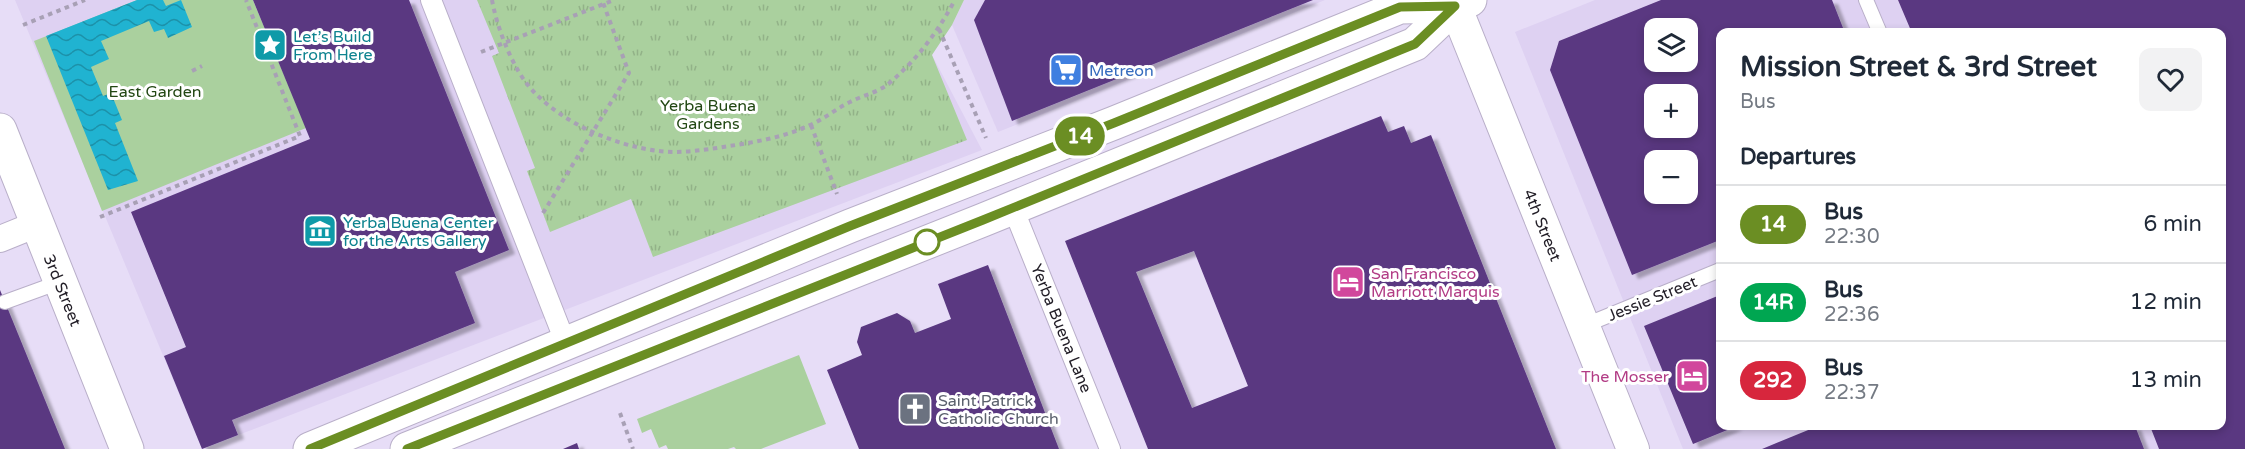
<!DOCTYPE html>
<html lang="en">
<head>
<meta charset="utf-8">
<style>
	:root { --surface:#fff; --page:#f2f2f3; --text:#1f2937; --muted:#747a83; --line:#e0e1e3 }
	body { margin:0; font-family:"Varela Round",sans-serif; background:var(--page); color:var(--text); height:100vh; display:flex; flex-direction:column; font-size:22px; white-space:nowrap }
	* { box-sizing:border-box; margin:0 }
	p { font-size:20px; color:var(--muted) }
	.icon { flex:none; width:33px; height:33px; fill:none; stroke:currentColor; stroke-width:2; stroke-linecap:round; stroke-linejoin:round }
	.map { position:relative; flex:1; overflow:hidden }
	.panel { position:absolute; left:1716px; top:28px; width:510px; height:402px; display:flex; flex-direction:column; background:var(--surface); border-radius:12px; box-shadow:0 3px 9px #0003 }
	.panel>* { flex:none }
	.badge { padding:0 12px; border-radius:20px; font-size:21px; line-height:39px }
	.fabs { position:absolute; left:1644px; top:18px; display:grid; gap:12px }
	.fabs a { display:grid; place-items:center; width:54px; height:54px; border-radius:12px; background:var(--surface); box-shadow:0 3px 9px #0003; font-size:30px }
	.map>.badge { position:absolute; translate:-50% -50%; box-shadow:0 0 0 3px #fff }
	h2 { padding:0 24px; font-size:22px; line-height:54px }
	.round { display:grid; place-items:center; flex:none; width:63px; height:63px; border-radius:12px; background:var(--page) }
	.head { display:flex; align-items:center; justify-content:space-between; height:102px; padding:0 24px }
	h1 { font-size:28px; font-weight:700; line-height:45px }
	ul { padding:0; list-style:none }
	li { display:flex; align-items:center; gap:18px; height:78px; padding:0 24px; border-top:2px solid var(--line) }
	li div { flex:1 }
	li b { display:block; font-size:22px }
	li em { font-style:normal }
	li .badge { min-width:66px; font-weight:700; text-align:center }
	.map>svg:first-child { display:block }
	.built { fill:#ded1f2; fill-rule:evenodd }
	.green { fill:#aad09e }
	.park { fill:url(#park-tufts) }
	.water { fill:url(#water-waves) }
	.building { fill:#5a3881; fill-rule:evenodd; filter:url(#shadow) }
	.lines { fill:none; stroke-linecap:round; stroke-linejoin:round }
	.service-casing { stroke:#b9afc9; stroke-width:16 }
	.pedestrian-casing { stroke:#b9afc9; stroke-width:22 }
	.minor-casing { stroke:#b9afc9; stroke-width:28 }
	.tertiary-casing { stroke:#b9afc9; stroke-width:34 }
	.secondary-casing { stroke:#b9afc9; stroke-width:35 }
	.path { stroke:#a8a0b5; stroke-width:4; stroke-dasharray:4.5 4.5; stroke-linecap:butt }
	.service { stroke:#fff; stroke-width:14 }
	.pedestrian { stroke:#fff; stroke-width:20 }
	.minor { stroke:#fff; stroke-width:26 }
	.tertiary { stroke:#fff; stroke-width:32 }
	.secondary { stroke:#fff; stroke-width:33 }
	.line-casing { stroke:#fff; stroke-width:14 }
	.line { stroke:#6b8e23; stroke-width:9 }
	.stop-dot { fill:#fff; stroke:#6b8e23; stroke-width:3 }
	.labels { text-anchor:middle; stroke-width:6; stroke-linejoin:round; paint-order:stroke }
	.culture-label { font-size:16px; fill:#0d838f; stroke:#fff; text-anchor:start }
	.shop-label { font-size:16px; fill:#366cbe; stroke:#fff; text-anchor:start }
	.park-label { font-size:16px; fill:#224713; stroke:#fff }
	.street-label { font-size:16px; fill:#211d26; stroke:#fff }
	.hotel-label { font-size:16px; fill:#b23c85; stroke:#fff; text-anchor:start }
	.worship-label { font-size:16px; fill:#5b616d; stroke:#fff; text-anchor:start }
</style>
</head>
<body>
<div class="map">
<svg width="2245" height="449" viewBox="0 0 2245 449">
	<defs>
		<pattern id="park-tufts" width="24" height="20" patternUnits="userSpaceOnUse" patternTransform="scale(1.5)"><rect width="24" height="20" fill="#aad09e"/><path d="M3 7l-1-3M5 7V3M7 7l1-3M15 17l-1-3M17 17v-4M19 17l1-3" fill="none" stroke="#92b288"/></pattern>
		<pattern id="water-waves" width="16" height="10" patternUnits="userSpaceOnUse" patternTransform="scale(1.5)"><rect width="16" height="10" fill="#20b3d1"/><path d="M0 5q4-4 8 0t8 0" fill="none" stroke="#1c91a9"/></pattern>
		<filter id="shadow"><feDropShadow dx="6" dy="4" stdDeviation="1.5" flood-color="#0004"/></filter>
	</defs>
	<rect width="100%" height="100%" fill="#e7ddf7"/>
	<g class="built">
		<path d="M15,0h941l-24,55 50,95 -780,299z"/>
		<path d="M964,0h361l-327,132 -46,-107z"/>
		<path d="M1595,0h650v449h-562l-168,-417zM1654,28h34v34h-34zM1720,33h502v393h-502zM1654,94h34v34h-34zM1654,160h34v34h-34z"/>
	</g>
	<g class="green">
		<path d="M137,0h116l53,128 -204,83 -68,-170z"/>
		<path d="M799,355l27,69 -65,25h-25l-2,-2 -6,2h-60l-2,-4 -7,3 -8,-19 -9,4 -5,-14z"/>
	</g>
	<path class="park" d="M477,0h487l-12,25 -20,30 35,85 -314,117 -22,-58 -81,33 -23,-61 8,-3 -43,-112 7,-3z"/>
	<path class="water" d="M137,0h26l3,6 15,-6 11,27 -24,11 -4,-9 -10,3 -5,-11 -48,20 8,18 -18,8 12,29 8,-3 11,27 -7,3 23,58 -30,9 -62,-154z"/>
	<g class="building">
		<path d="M253,0h156l100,250 -54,22 20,51 -243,97 6,15 -36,14 -38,-93 22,-9 -55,-135 179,-73z"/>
		<path d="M985,0h328l-301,121 -38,-101z"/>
		<path d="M1661,0h171l13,33h-125v207l-88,35 -82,-205 9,-29zM1654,28h34v34h-34zM1654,94h34v34h-34zM1654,160h34v34h-34z"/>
		<path d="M1898,0h347v449h-86l-9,-23h72v-393h-310z"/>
		<path d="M1381,116l7,16 16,-6 7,17 20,-8 125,314h-408l-83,-208zM1194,251l54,135 -56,22 -56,-136z"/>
		<path d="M988,265l71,184h-200l-32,-79 35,-15 -5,-13 4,-15 36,-14 13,8 5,12 36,-14 -13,-35z"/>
		<path d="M0,290l5,12 60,147h-65z"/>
		<path d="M1720,295v131h17l-44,18 -49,-118z"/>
		<path d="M1818,426h209v2l1,-2h107l9,23h-382z"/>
		<path d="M577,443l2,6h-16z"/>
	</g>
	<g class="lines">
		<defs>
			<g id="service">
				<path d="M1866,0l14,33"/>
				<path d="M5,302l55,-20"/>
				<path d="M1583,326l137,-56"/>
			</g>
			<g id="pedestrian">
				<path d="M431,0l135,344"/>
				<path d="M1013,208l97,241"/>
			</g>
			<path id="minor" d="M0,239l37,-15"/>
			<path id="tertiary" d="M1455,6l178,443"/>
			<g id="secondary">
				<path d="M0,130l127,319"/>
				<path d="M310,449l540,-223 264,-103 286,-116 55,-1 15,-6"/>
				<path d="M407,449l576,-229 432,-176 40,-38"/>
			</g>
		</defs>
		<use href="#service" class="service-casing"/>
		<use href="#pedestrian" class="pedestrian-casing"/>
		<use href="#minor" class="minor-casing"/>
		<use href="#tertiary" class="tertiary-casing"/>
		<use href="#secondary" class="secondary-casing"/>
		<g class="path">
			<path d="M492,0c5,28 21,70 41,91 31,33 81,54 125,60 26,3 52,-2 78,-6 25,-4 51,-9 74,-20 14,-6 26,-16 40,-23 11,-6 26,-9 37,-17 29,-24 50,-52 68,-85"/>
			<path d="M23,25l62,-25"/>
			<path d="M939,29l47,109"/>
			<path d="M481,52l133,-52"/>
			<path d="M192,71l10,-5"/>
			<path d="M811,125l26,69"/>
			<path d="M543,213l86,-140 -27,-73"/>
			<path d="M100,217l200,-81 -54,-136"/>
			<path d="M620,413l13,36"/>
		</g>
		<use href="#service" class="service"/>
		<use href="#pedestrian" class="pedestrian"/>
		<use href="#minor" class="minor"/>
		<use href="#tertiary" class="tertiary"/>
		<use href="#secondary" class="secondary"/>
	</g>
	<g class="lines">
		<defs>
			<path id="line" d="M310,449l540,-223 264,-103 286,-116 55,-1 -40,38 -432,176 -576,229"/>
		</defs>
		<use href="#line" class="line-casing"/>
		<use href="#line" class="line"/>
	</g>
	<defs>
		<symbol id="sight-square" viewBox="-11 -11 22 22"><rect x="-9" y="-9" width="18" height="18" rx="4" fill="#0f9aa8" stroke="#fff"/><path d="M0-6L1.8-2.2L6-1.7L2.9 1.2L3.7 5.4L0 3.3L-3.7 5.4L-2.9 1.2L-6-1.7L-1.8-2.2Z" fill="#fff"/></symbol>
		<symbol id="supermarket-square" viewBox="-11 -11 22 22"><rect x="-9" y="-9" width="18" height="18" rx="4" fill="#3f7fe0" stroke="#fff"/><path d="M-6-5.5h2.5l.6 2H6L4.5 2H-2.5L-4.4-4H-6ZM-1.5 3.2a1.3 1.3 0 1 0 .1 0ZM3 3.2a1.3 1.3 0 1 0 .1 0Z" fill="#fff"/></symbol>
		<symbol id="museum-square" viewBox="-11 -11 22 22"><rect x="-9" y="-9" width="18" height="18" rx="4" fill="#0f9aa8" stroke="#fff"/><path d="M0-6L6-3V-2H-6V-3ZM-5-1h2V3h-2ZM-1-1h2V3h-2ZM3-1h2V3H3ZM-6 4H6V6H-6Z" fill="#fff"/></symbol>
		<symbol id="hotel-square" viewBox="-11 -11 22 22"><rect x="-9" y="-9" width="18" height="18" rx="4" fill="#d1479c" stroke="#fff"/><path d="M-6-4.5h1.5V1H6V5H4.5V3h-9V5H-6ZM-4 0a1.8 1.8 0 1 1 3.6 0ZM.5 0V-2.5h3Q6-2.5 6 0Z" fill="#fff"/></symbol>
		<symbol id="church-square" viewBox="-11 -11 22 22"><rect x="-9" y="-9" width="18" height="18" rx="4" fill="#6b7280" stroke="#fff"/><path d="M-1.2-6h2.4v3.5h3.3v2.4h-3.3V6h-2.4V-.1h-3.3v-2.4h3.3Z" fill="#fff"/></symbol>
	</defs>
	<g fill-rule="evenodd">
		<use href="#sight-square" x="251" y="26" width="38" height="38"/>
		<use href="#supermarket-square" x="1047" y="51" width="38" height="38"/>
		<use href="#museum-square" x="301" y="212" width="38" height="38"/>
		<use href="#hotel-square" x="1329" y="263" width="38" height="38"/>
		<use href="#hotel-square" x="1673" y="357" width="38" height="38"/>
		<use href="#church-square" x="896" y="390" width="38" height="38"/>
	</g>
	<circle class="stop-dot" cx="927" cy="242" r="12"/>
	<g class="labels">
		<g class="culture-label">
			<text x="293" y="42">Let’s Build<tspan x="293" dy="18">From Here</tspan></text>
			<text x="343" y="228">Yerba Buena Center<tspan x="343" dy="18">for the Arts Gallery</tspan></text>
		</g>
		<g class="shop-label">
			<text x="1089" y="76">Metreon</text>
		</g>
		<g class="park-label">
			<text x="155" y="97">East Garden</text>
			<text x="708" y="111">Yerba Buena<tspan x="708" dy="18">Gardens</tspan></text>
		</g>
		<g class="street-label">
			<text transform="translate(1543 225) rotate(68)" y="6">4th Street</text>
			<text transform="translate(63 290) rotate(68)" y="6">3rd Street</text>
			<text transform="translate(1652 298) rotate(-22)" y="6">Jessie Street</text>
			<text transform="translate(1062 328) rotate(68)" y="6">Yerba Buena Lane</text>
		</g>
		<g class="hotel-label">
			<text x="1371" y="279">San Francisco<tspan x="1371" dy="18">Marriott Marquis</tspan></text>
			<text x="1669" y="382" text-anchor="end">The Mosser</text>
		</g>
		<g class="worship-label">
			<text x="938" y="406">Saint Patrick<tspan x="938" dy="18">Catholic Church</tspan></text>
		</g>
	</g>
</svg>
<div class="fabs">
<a><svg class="icon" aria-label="layers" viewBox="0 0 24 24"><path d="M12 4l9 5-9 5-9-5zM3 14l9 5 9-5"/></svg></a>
<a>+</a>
<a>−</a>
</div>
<b class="badge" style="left:1080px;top:136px;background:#6b8e23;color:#fff">14</b>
<section class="panel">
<div class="head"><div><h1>Mission Street &amp; 3rd Street</h1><p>Bus</p></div><a class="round"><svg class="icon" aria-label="heart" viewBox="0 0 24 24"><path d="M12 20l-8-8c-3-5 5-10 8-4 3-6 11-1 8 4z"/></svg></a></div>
<h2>Departures</h2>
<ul>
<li><span class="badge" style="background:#6b8e23;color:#fff">14</span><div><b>Bus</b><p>22:30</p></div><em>6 min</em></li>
<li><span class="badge" style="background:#00a651;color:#fff">14R</span><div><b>Bus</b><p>22:36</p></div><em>12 min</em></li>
<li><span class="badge" style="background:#d7263d;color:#fff">292</span><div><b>Bus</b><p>22:37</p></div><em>13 min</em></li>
</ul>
</section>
</div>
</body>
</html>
